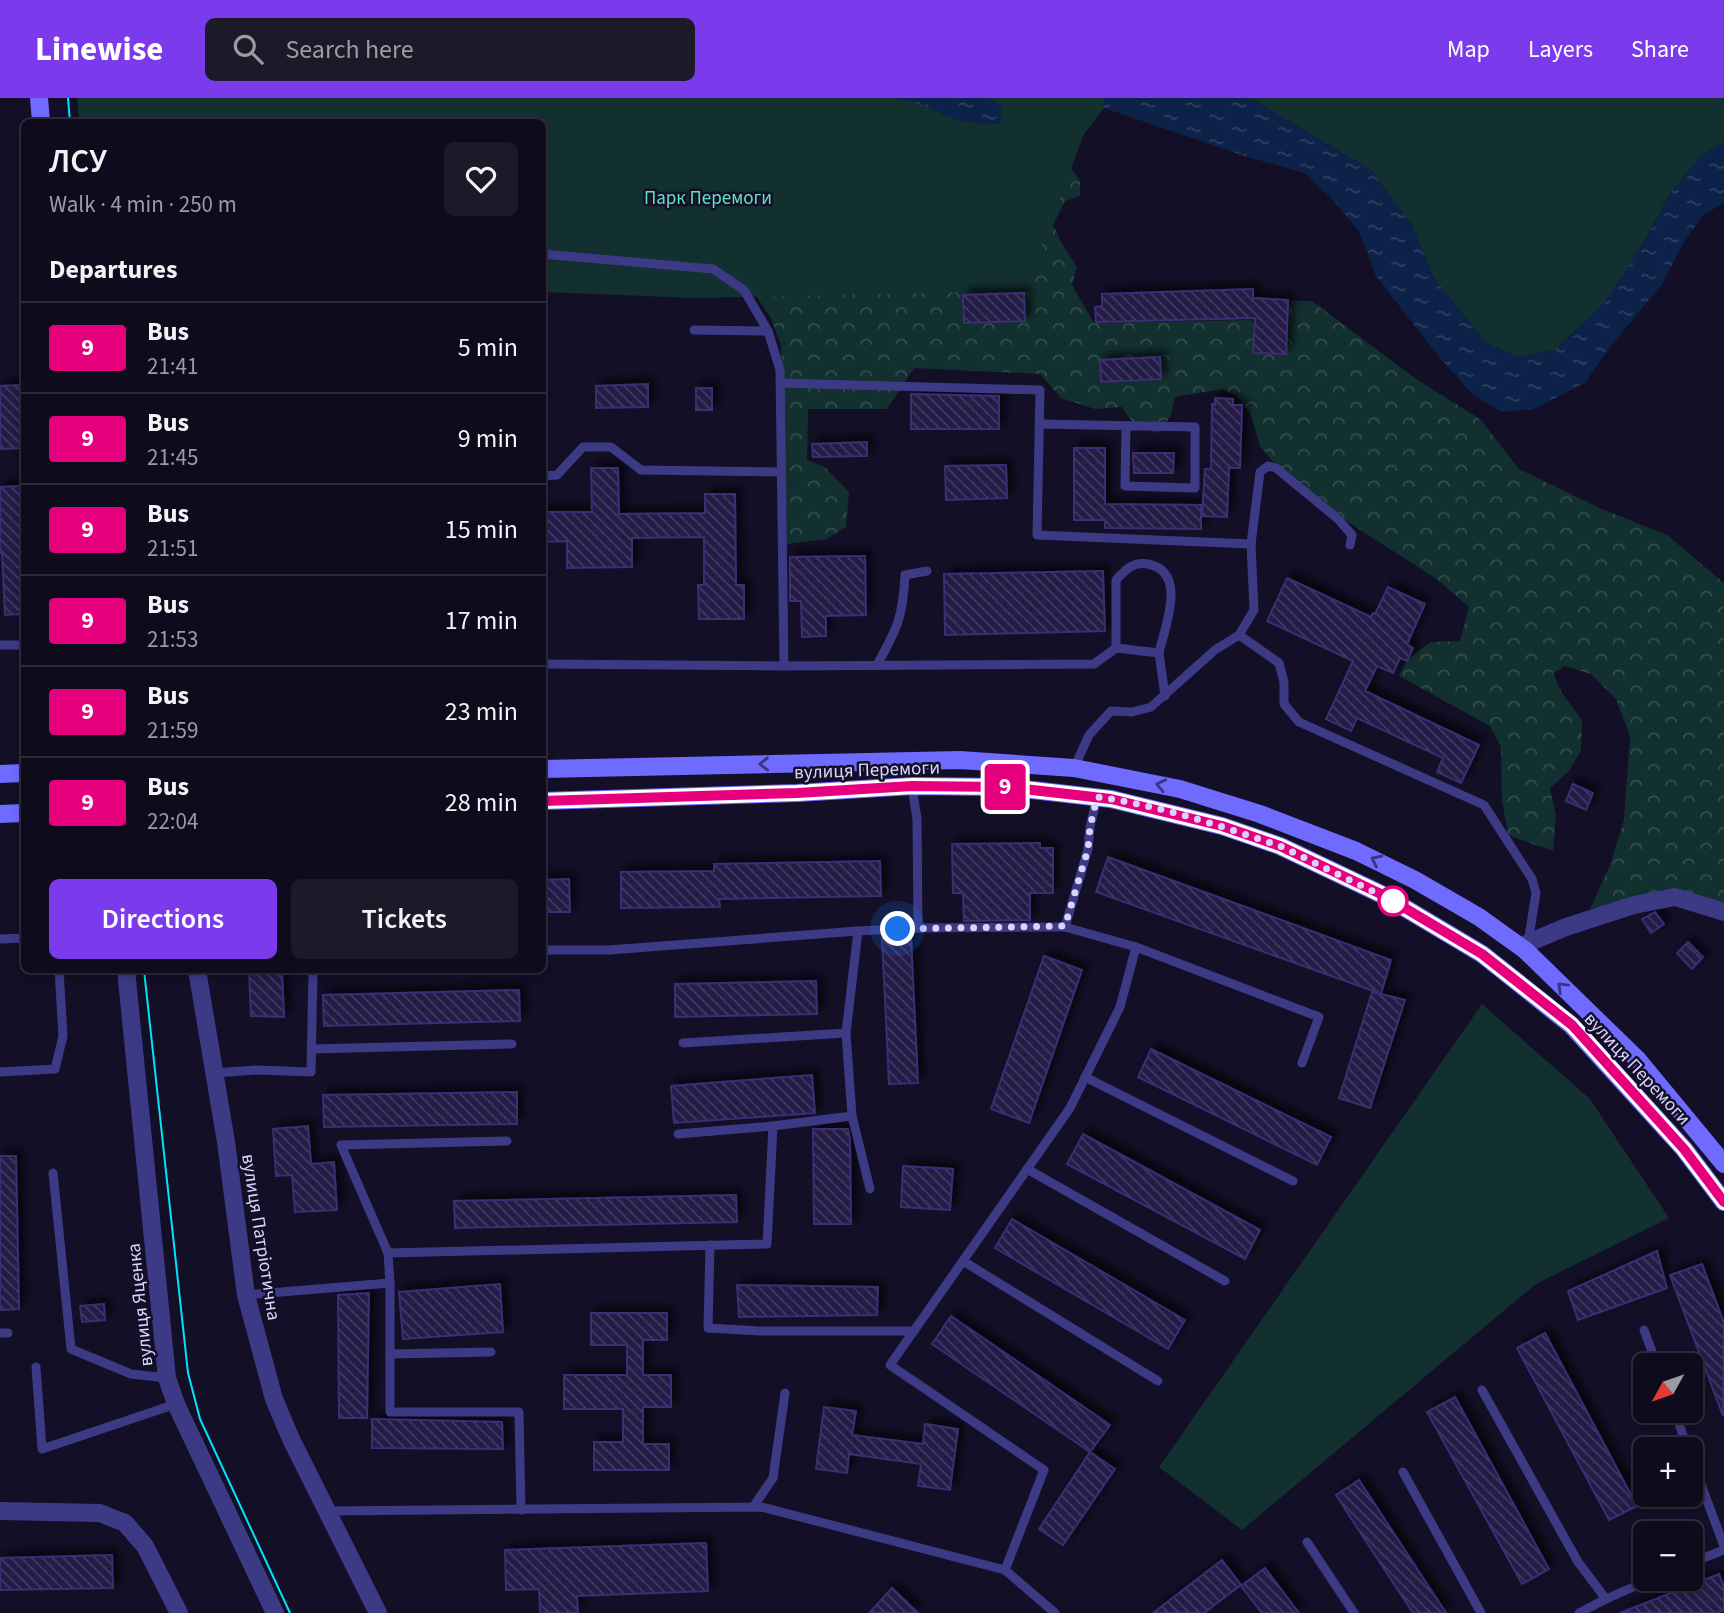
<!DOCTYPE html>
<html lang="en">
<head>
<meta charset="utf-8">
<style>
	:root { --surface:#0e0b1c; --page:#1c1929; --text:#f1f3f6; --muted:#9b9ba3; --line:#2e2b3b; --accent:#7c3aed }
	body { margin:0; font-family:"Source Sans 3",sans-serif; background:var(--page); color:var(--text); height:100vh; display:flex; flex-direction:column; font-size:26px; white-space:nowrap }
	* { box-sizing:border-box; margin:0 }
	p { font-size:23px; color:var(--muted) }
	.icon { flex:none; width:38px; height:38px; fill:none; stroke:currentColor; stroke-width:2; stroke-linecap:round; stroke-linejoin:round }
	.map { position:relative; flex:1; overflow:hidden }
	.drawer { position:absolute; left:21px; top:21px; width:525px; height:854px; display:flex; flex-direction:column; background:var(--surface); border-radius:10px; box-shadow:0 4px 10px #0003,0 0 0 2px var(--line) }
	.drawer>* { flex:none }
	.badge { padding:0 14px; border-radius:5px; font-size:24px; line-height:46px }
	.needle { width:46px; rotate:230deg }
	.buttons { position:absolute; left:1633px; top:1255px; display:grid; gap:14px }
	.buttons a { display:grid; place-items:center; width:70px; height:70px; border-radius:10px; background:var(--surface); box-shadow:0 4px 10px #0003,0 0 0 2px var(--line); font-size:35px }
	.you { position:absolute; width:35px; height:35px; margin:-18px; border:5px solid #fff; border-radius:50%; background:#1a73e8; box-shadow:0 0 0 10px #1a73e833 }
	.map>.badge { position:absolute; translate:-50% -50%; box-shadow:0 0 0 4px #fff }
	h2 { padding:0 28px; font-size:26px; line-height:63px }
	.round { display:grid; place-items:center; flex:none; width:74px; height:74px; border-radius:10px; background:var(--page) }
	.overview { display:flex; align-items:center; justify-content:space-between; height:119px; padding:0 28px }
	h1 { font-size:33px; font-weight:600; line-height:52px }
	.action { display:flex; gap:14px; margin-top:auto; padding:14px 28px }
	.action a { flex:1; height:80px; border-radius:10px; background:var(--accent); color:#fff; font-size:28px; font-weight:600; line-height:80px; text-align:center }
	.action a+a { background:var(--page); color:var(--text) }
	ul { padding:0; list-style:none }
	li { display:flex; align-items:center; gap:21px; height:91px; padding:0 28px; border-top:2px solid var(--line) }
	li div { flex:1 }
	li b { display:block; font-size:26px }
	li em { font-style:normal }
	li .badge { min-width:77px; font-weight:700; text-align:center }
	header { display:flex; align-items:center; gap:42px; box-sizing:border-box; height:98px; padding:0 35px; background:var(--accent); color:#fff }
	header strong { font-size:33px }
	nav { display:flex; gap:38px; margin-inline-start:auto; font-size:24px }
	.search { width:490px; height:63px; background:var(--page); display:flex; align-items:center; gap:18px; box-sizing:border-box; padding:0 24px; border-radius:10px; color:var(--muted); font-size:26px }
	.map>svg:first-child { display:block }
	.forest { fill:url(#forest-crowns) }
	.green { fill:#12302f }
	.water { fill:url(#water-ripples) }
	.building { fill:url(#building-back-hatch); stroke:#3b2d73; stroke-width:2; filter:url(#shadow) }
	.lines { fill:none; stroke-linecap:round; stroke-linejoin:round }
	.service { stroke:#3d3a85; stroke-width:9 }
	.minor { stroke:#3d3a85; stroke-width:18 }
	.tertiary { stroke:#3d3a85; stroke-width:18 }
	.secondary { stroke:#6f6bff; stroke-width:18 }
	.tram { stroke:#00e5ff; stroke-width:2 }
	.oneway { stroke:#38347d }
	.line-casing { stroke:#fff; stroke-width:16 }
	.line { stroke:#e6007e; stroke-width:10 }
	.walk { stroke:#d9d4ff; stroke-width:7; stroke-dasharray:0 12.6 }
	.stop-dot { fill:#fff; stroke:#e6007e; stroke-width:3.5 }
	.labels { text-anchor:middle; stroke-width:5; stroke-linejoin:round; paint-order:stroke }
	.park-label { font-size:19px; fill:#5fe0c0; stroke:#130f26 }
	.street-label { font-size:19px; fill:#d9d4ff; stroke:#130f26 }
</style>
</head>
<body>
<header>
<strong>Linewise</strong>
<div class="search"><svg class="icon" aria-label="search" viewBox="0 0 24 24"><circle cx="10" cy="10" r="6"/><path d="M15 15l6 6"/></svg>Search here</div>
<nav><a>Map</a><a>Layers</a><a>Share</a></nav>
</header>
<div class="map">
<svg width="1724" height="1515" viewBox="0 0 1724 1515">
	<defs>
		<pattern id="forest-crowns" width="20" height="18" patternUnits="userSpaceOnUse" patternTransform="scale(1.75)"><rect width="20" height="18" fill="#12302f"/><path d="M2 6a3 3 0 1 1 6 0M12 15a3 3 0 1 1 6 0" fill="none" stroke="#344d4e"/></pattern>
		<pattern id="water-ripples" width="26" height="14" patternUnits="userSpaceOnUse" patternTransform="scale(1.75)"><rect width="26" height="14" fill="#0c2248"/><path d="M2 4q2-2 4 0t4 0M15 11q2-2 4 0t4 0" fill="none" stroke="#2f4163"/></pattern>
		<pattern id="building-back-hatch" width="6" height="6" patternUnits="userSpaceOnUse" patternTransform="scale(1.75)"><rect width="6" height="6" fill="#241b47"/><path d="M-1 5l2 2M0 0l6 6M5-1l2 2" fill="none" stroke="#433b63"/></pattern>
		<filter id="shadow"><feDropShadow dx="6" dy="-6" stdDeviation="3.5" flood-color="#0009"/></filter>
	</defs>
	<rect width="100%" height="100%" fill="#130f26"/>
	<path class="forest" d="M1059,54l21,29v15l-15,5 -12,24 8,17 16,25 -5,18 22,38 158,-3 12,17 18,-36h30l107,80 61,38 39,50 83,40 65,26 57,48v324l-85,-10 -49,12 20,-44 14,-45 6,-84 -14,-37 -25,-25 -26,-8 -12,7 9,20 20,27 -1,30 -12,21 -19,17 6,28 -3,35 -45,-16 -6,-35 -1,-53 -11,-21 -91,-50 8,-16 23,-18 30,-1 9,-34 -31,-27 -93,-60 -63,-48 -22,-26 -9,-31 -13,-18 -15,-8 -48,8 -4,18 -12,18 -23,-6 -14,-20 -27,2 -34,-11 -21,-24 -126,-6 -27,41h-79l-1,51 19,8 23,24 -3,35 -19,12 -40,5 -6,-199 -11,-29 -32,-46z"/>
	<g class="green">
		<path d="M77,0h1027v10l-20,26 -59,157 -331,7 -151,-6 -1,-170h-463z"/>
		<path d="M1245,0h479v45l-22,12 -33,40 -29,54 -35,53 -50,48 -37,7 -32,-14 -52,-65 -23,-54 -39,-53 -115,-69z"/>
		<path d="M1482,906l108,95 79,119 -133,66 -294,246 -83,-63z"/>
	</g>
	<g class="water">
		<path d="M897,0h90l16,8 -3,18 -16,1 -31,-6 -31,-14z"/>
		<path d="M1104,0h141l12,4 115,69 39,53 23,54 52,65 32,14 37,-7 50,-48 35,-53 29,-54 33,-40 22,-12v60l-21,12 -19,27 -22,42 -56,68 -21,31 -51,26 -33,3 -28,-17 -37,-42 -60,-77 -17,-45 -27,-32 -27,-26 -57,-16 -144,-49z"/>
	</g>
	<g class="building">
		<path d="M1253,191v9l35,2 -2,54 -33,-1 2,-35 -159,4 -1,-15 7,-1v-12z"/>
		<path d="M1024,195l1,28 -61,2 -1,-28z"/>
		<path d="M1160,259l1,22 -60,3 -1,-22z"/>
		<path d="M648,286v23l-52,1v-22z"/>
		<path d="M20,287l2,63 -22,1v-63z"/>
		<rect x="696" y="290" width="16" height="22"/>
		<path d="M911,296l88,2v33h-88z"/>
		<path d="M1215,300l18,1v6h9l-2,63h-11l-2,49 -25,-1 3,-47h6l1,-65 3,1z"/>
		<path d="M867,344v14l-54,1 -1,-13z"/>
		<path d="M1074,350h31v56l96,1v24l-96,-1v-8h-31z"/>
		<path d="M1133,355h41l-1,20h-39z"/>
		<path d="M1006,367l1,33 -61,2 -1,-34z"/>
		<path d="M591,370h27l1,46 86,-1v-19h30l1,91h8v34h-45l-1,-34h6v-48l-72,1v29l-65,1v-27l-25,1v-30h50z"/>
		<path d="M24,388v128l-19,1 -3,-62h-2v-66z"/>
		<path d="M865,458l1,59 -40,1v20l-24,1 -1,-36h-11v-44z"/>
		<path d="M1103,473l2,60 -160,4 -1,-61z"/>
		<path d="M1287,480l84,39 2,-4 2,1 13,-27 37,17 -18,40 6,4 -6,13 -7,-3 -7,15 -16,-7 -12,25 114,54 -18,38 -24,-11 6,-14 -86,-40 -6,13 -25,-12 27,-58 -86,-40z"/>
		<path d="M1573,686l20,9 -7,17 -20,-9z"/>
		<path d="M1040,745v5h13v45h-23v27l-66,1 -1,-28h-10l-1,-49z"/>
		<path d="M1108,759l283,103 -10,34 24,6 -35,108 -31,-10 33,-106 7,1 -283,-101z"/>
		<path d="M880,763l1,35 -162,3 1,8 -99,1v-36l93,-1v-7z"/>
		<path d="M569,781l1,33h-28v-32z"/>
		<path d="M1655,814l9,12 -13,9 -9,-14z"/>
		<path d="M911,839l7,146 -29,1 -7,-146z"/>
		<path d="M1688,844l15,15 -11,12 -15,-16z"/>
		<path d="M1044,858l38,14 -53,153 -38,-14z"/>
		<path d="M249,872h33l2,47 -33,-1z"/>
		<path d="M816,883l1,33 -142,3v-33z"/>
		<path d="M519,892l1,31 -196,5 -1,-31z"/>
		<path d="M1151,951l180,88 -14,28 -179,-88z"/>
		<path d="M812,977l3,38 -141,10 -3,-37z"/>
		<path d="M517,994v32l-193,3 -1,-32z"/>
		<path d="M308,1028l3,38 23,-2 3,48 -42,2 -3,-37 -16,1 -3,-47z"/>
		<path d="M813,1031h35l2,10 1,85h-37z"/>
		<path d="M1083,1036l177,96 -15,29 -178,-95z"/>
		<path d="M0,1058h16l3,153 -19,1z"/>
		<path d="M903,1068l50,3 -3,41 -49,-3z"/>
		<path d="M736,1097l1,27 -282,6 -1,-27z"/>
		<path d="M1012,1121l173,101 -17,29 -173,-101z"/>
		<path d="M1657,1153l10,37 -89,32 -10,-29z"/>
		<path d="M1702,1166l22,59 -1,93 -53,-141z"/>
		<path d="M500,1186l3,48 -100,7 -4,-47z"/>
		<path d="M737,1187l141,2 -1,28 -138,2z"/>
		<path d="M369,1195l-2,125h-28l-1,-123z"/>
		<path d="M104,1206l1,16 -23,2 -2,-16z"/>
		<path d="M591,1215h76v27h-24v35h28v32h-28v37h26v26h-75v-28h29v-33h-59v-34h63v-30h-36z"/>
		<path d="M951,1218l159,109 -20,27 -158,-108z"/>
		<path d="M1545,1235l92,173 -28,14 -92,-172z"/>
		<path d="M1455,1299l94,172 -27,15 -95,-172z"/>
		<path d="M824,1309l32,4 -4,24 71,9 2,-20 33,5 -8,61 -32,-4 3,-22 -72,-10 -2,19 -31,-4z"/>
		<path d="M372,1321l130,3 1,27 -131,-1z"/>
		<path d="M1090,1354l25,17 -52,76 -24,-16z"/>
		<path d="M1359,1382l87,133h-33l-59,-90 -18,-28z"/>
		<path d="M706,1445l2,48 -131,5 1,17h-38l-1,-24 -33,1 -1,-40z"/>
		<path d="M112,1457l1,33 -113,2v-32z"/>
		<path d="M1222,1462l19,25 -37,28h-51z"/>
		<path d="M1265,1470l34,45h-37l-21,-27z"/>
		<path d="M1719,1476l5,13v23l-7,3h-97z"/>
		<path d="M892,1490l26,25h-49z"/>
	</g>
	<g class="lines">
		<g class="service">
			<path d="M542,156l171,15 31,21 24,41 12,39 4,296"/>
			<path d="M694,232l74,1"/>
			<path d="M780,285l260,7 -3,145 214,9 3,66 -15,25 -24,15 -64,57 -19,5 -21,-1 -22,24 -15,33"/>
			<path d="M1039,326l156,3v61l-70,-2 1,-60"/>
			<path d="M542,378l15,-1 26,-28h28l30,23 140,2"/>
			<path d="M1251,446l9,-72 8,-6 8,2 62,51 14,16 -2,10"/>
			<path d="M1239,537l40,28 5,19v22l15,18 185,83 48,74 4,14 -8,50"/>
			<path d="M0,547h24"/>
			<path d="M1116,550v-68c9,-10 17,-19 32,-16 40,8 17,62 11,89"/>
			<path d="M542,566l242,2 310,-2 22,-16 43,5 6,43"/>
			<path d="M877,567c20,-36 26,-48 28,-90l22,-4"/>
			<path d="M912,688l5,33 1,109"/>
			<path d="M0,841l24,-1"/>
			<path d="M1136,849l183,70 -17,46"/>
			<path d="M542,852h67l249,-19"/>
			<path d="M683,945l163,-10"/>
			<path d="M311,951l201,-5"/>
			<path d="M0,974l55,-3 8,-33 -4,-66"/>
			<path d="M214,975l43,-3 54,2 2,-102"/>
			<path d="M1085,979l208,104"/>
			<path d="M852,1018l18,73"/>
			<path d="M678,1036l95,-8"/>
			<path d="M1027,1071l198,112"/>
			<path d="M53,1075l18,176 60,25 36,4"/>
			<path d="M710,1147l-2,83 52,3h154"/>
			<path d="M388,1155l-47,-108 166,-4"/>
			<path d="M963,1163l195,120"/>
			<path d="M390,1185v71l101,-2"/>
			<path d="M246,1197l144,-12 -2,-30 379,-9 6,-118 79,-10 -6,-83 12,-102 60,-3 147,-1"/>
			<path d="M1644,1232l13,35"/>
			<path d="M0,1235h8"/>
			<path d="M390,1256v58h129l2,98"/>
			<path d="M36,1269l6,82 134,-45"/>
			<path d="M1482,1292l96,172 28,37"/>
			<path d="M1674,1312l14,39"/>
			<path d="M1690,1357l34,91"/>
			<path d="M1403,1374l78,141"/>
			<path d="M753,1409l20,-29 12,-85"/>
			<path d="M329,1413l433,-4 243,63 50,43"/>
			<path d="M1307,1444l47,71"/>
			<path d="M1690,1465l34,-13"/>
			<path d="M1005,1472l39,-100 -154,-105 180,-257 50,-101 16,-60 -71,-20 23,-78 2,-22 7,-30"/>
			<path d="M1579,1515l27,-14 48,-21"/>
		</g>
		<g class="minor">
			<path d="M1525,852l3,-7 38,-16 68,-22 41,-8 49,15"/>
			<path d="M126,872l41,408 9,26 99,209"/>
			<path d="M197,872l29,172 20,153 28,104 17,40 87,174"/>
		</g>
		<path class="tertiary" d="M0,1413l100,2 25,10 20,23 34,67"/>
		<g class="secondary">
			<path d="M39,0l2,24"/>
			<path d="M542,671l418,-9 114,8 106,21 80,25 96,37 59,29 64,37 46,33 113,110 86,104"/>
			<path d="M0,676l24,-1"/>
			<path d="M542,703l255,-8 115,-7 94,1 105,12 111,27 58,20 103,49 99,59 89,71 113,124 40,53"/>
			<path d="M0,716l24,-1"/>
		</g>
		<g class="tram">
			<path d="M68,0l2,24"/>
			<path d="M144,872l44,403 12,46 90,194"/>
		</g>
	</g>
	<defs><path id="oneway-chevron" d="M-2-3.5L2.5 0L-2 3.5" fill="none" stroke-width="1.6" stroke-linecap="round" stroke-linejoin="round" transform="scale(1.75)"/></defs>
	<g class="oneway">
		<use href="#oneway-chevron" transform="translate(764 666) rotate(179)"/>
		<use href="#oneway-chevron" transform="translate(1161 687) rotate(-168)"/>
		<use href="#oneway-chevron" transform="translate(1376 762) rotate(-154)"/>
		<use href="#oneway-chevron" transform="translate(1562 889) rotate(-136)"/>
	</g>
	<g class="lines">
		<defs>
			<path id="line" d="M542,703l255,-8 115,-7 94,1 105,12 111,27 58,20 103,49 99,59 90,71 112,124 40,53"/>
		</defs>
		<use href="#line" class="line-casing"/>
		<use href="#line" class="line"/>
		<path class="walk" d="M898,831l167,-3 23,-77 2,-22 7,-30c62,8 124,29 183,49l113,55"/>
	</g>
	<circle class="stop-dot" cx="1393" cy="803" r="14"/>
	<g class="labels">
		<g class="park-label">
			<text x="708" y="106">Парк Перемоги</text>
		</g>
		<g class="street-label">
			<text transform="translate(867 671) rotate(-2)" y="7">вулиця Перемоги</text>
			<text transform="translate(1638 970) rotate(47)" y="7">вулиця Перемоги</text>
			<text transform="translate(262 1139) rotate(81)" y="7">вулиця Патріотична</text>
			<text transform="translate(139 1207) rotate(-96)" y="7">вулиця Яценка</text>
		</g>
	</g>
</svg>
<div class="buttons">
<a><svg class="needle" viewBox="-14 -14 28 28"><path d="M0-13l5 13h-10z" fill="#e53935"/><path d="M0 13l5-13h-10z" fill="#9b9ba3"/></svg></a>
<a>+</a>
<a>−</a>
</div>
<div class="you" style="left:898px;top:831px"></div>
<b class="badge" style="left:1005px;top:689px;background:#e6007e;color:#fff">9</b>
<section class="drawer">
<div class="overview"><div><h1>ЛСУ</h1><p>Walk · 4 min · 250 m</p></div><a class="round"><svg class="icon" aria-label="heart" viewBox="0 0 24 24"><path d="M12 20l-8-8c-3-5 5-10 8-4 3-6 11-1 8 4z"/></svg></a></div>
<h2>Departures</h2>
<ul>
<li><span class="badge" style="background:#e6007e;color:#fff">9</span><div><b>Bus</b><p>21:41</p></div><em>5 min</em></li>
<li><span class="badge" style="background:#e6007e;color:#fff">9</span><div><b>Bus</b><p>21:45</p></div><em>9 min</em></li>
<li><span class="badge" style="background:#e6007e;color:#fff">9</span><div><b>Bus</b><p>21:51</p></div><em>15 min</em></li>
<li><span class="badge" style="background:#e6007e;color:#fff">9</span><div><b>Bus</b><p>21:53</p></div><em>17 min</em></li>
<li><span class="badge" style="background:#e6007e;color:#fff">9</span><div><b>Bus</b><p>21:59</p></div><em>23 min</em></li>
<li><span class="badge" style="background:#e6007e;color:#fff">9</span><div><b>Bus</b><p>22:04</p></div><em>28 min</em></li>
</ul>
<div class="action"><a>Directions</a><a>Tickets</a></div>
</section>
</div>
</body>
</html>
